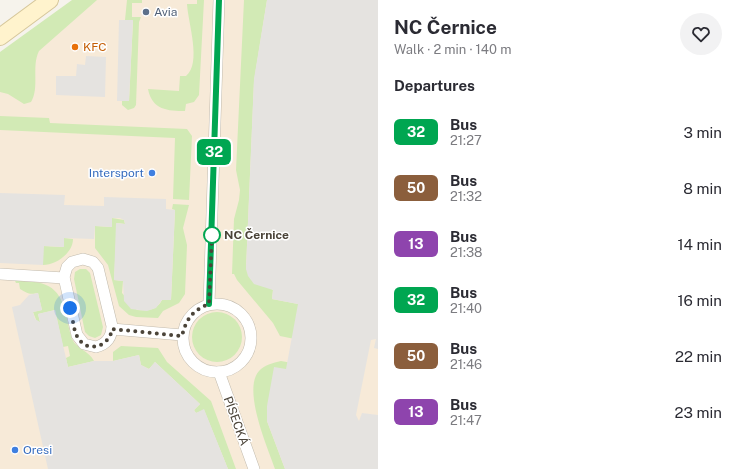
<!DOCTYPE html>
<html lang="en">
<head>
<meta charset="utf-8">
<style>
	:root { --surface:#fff; --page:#f2f2f3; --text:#2b2b33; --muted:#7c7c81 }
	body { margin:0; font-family:"Public Sans",sans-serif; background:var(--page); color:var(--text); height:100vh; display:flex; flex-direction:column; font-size:15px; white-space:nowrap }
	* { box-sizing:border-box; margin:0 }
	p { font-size:13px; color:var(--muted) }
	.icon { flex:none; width:22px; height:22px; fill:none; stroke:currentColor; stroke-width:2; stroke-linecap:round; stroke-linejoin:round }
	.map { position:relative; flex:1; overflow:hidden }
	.details { display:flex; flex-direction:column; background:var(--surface); width:360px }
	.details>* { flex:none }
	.badge { padding:0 8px; border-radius:6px; font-size:14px; line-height:26px }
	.you { position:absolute; width:20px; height:20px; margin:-10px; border:3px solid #fff; border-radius:50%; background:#1a73e8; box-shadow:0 0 0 6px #1a73e833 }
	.map>.badge { position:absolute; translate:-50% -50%; box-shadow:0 0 0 2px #fff }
	h2 { padding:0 16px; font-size:15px; line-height:36px }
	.round { display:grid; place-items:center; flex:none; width:42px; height:42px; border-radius:21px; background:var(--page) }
	.head { display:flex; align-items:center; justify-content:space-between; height:68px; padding:0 16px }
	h1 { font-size:19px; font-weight:700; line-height:30px }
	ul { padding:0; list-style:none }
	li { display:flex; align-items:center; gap:12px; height:56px; padding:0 16px }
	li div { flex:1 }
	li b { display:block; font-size:15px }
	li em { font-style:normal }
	li .badge { min-width:44px; font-weight:700; text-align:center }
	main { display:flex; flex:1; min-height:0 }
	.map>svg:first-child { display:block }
	.commercial { fill:#f7ead8 }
	.green { fill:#d2eab5 }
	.parking { fill:#e5e3e0 }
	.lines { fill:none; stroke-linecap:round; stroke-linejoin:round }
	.minor-casing { stroke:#c2bbae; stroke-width:12 }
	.secondary-casing { stroke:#d6c79b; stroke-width:18 }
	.minor { stroke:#fff; stroke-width:11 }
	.secondary { stroke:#fff3cd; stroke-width:16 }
	.line-casing { stroke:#fff; stroke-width:9 }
	.line { stroke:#00a651; stroke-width:6 }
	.walk { stroke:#4b4439; stroke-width:4; stroke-dasharray:0 7.2 }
	.service-dot { fill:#5c6f8a; stroke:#fff; stroke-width:1.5 }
	.food-dot { fill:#e8710a; stroke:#fff; stroke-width:1.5 }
	.shop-dot { fill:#3f7fe0; stroke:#fff; stroke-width:1.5 }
	.stop-dot { fill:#fff; stroke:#00a651; stroke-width:2 }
	.labels { text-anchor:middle; stroke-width:3; stroke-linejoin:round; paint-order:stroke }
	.service-label { font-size:12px; fill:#4e5e75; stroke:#fff; text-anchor:start }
	.food-label { font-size:12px; fill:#c56008; stroke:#fff; text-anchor:start }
	.shop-label { font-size:12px; fill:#366cbe; stroke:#fff; text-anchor:end }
	.stop-label { font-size:12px; font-weight:bold; fill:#4b4439; stroke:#fff; text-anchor:start }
	.street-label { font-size:12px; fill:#4b4439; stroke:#fff }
</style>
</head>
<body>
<main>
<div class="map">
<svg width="378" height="469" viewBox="0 0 378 469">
	<rect width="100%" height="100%" fill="#f6f3ec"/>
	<path class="commercial" d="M93,0h285v469h-378v-392z"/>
	<g class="green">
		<path d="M72,0h25l-58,51c-8,16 1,36 -8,51l-7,2 -16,-10 -8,-2v-40z"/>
		<path d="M127,0h15v3h-10v14h9l-2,5 -3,83 -2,3 -6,2 -6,-5v-4h7l4,-80 -8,-1z"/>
		<path d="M197,0h7l-5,95 -5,7 -8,2 -1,7c-17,0 -33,-1 -37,-22l31,2 1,-15h6c16,-13 2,-53 1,-72h10z"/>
		<path d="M244,0h23l-13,81 -8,188 27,21 -1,9 26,5 46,45 -64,-13 -7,-13 -36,-43 -3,-6h-2l2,-55 5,-19 1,-10 -4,-20z"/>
		<path d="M0,116l49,2 1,5 137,6 5,7 -3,64 -16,-1 2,-61 -175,-8z"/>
		<path d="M173,204l16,1 -6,23 4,17 -2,49 -6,9 -16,8 -5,7 -22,-1 -7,-2 -10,-9 -11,-41 -13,-17v-22l17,1v-9l12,2 1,4 -8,-1 -3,57 9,1 -1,12 15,17c11,1 20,0 25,-10h9l4,-90 -3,-1z"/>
		<path d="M64,238l9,1c0,14 -17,26 -30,26v-19l20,1z"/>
		<path d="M80,269h6l4,4 13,54 -2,8 -6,3 -6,-2 -4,-4 -11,-53 1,-7z"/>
		<path d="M15,281c29,0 44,3 51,33 2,8 3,17 6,25 5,10 17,12 22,22l-26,6 -2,-9 4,-2 -2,-10 -5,1 -8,-37 -17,4 2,8h-3l-4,-10 9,-2 -4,-17c-9,2 -11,0 -18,-4l-1,-6h-3z"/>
		<circle cx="217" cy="337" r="25"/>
		<path d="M121,346l37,2 9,14 44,39 25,68h-8l-24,-59 -8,3 -2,-3 6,-6 -45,-42 -6,7 -8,-4 -2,-10 -26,6v-9z"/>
		<path d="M281,361l62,11 -76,49 18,48h-10c-7,-21 -33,-79 -16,-98 5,-6 14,-8 22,-10z"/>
	</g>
	<g class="parking">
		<path d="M267,0h111v349l-4,-1 2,-9 -5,1 -15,75 3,6 3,-8 16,2v54h-93l-18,-48v-15l7,-39 12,2 12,-65 -26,-5 1,-9 -19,-6 -6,-8 -2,-7 8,-190z"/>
		<path d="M119,20h14l-4,81h-12z"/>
		<path d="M86,56l20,1 -1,40 -49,-2v-19h20l1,-12 8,1z"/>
		<path d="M0,193l65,2 -1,10 40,1v-9l62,2v10l9,1 -4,90h-9l-6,8 -9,3 -16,-2 -7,-8 -1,-20 -9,-1 2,-57 9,1 -1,-4 -4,-2h-8v9l-17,-1 -1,13 -30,-1v9l-20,-1 -1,19 -43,-2z"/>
		<path d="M38,293l4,17 -9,2 2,7 5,3 -2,-8 17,-4 13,57 26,-6h19l26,-6 2,10 8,4 6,-7 45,42 -6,6 2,3 8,-4 24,60h-180l-36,-162 8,-2 9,-10z"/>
	</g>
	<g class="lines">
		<defs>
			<g id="minor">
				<path d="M83,259l10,3 5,6 14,58c0,11 -5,18 -16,21l-12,-3 -7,-9 -13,-58 3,-10 5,-5z"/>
				<path d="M0,274l64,4"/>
				<circle cx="217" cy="338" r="34"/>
				<path d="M209,304l10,-304"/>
				<path d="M112,329l70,6"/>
				<path d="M219,372l35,97"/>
			</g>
			<path id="secondary" d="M0,37l50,-37"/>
		</defs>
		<use href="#minor" class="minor-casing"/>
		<use href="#secondary" class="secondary-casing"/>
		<use href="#minor" class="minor"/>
		<use href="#secondary" class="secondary"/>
	</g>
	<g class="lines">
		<defs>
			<path id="line" d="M209,304l10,-304"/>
		</defs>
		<use href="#line" class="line-casing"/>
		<use href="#line" class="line"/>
		<path class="walk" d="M70,308c3,9 3,22 8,30 10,16 32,8 34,-9l70,7c4,-17 11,-26 27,-32l3,-69"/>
	</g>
	<circle class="service-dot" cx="146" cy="12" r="4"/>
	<circle class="food-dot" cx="75" cy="47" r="4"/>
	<g class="shop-dot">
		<circle cx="152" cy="173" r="4"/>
		<circle cx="15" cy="450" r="4"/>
	</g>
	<circle class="stop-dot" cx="212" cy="235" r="8"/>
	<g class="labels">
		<g class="service-label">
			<text x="154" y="16">Avia</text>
		</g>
		<g class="food-label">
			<text x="83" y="51">KFC</text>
		</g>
		<g class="shop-label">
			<text x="144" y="177">Intersport</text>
			<text x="23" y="454" text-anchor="start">Oresi</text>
		</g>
		<g class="stop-label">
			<text x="224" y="239">NC Černice</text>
		</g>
		<g class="street-label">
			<text transform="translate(236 421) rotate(70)" y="4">PÍSECKÁ</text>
		</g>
	</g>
</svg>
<div class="you" style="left:70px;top:308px"></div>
<b class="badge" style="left:214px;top:152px;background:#00a651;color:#fff">32</b>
</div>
<section class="details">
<div class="head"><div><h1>NC Černice</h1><p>Walk · 2 min · 140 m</p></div><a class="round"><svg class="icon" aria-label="heart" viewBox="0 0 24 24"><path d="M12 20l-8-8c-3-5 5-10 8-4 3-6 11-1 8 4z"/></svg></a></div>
<h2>Departures</h2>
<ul>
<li><span class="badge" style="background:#00a651;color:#fff">32</span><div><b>Bus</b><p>21:27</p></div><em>3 min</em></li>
<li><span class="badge" style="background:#8b5e3c;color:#fff">50</span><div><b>Bus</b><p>21:32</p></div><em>8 min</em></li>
<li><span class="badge" style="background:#8e44ad;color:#fff">13</span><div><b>Bus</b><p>21:38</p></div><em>14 min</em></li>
<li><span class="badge" style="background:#00a651;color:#fff">32</span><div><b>Bus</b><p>21:40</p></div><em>16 min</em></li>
<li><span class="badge" style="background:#8b5e3c;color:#fff">50</span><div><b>Bus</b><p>21:46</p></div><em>22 min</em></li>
<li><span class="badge" style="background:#8e44ad;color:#fff">13</span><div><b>Bus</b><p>21:47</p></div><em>23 min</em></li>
</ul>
</section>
</main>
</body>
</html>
